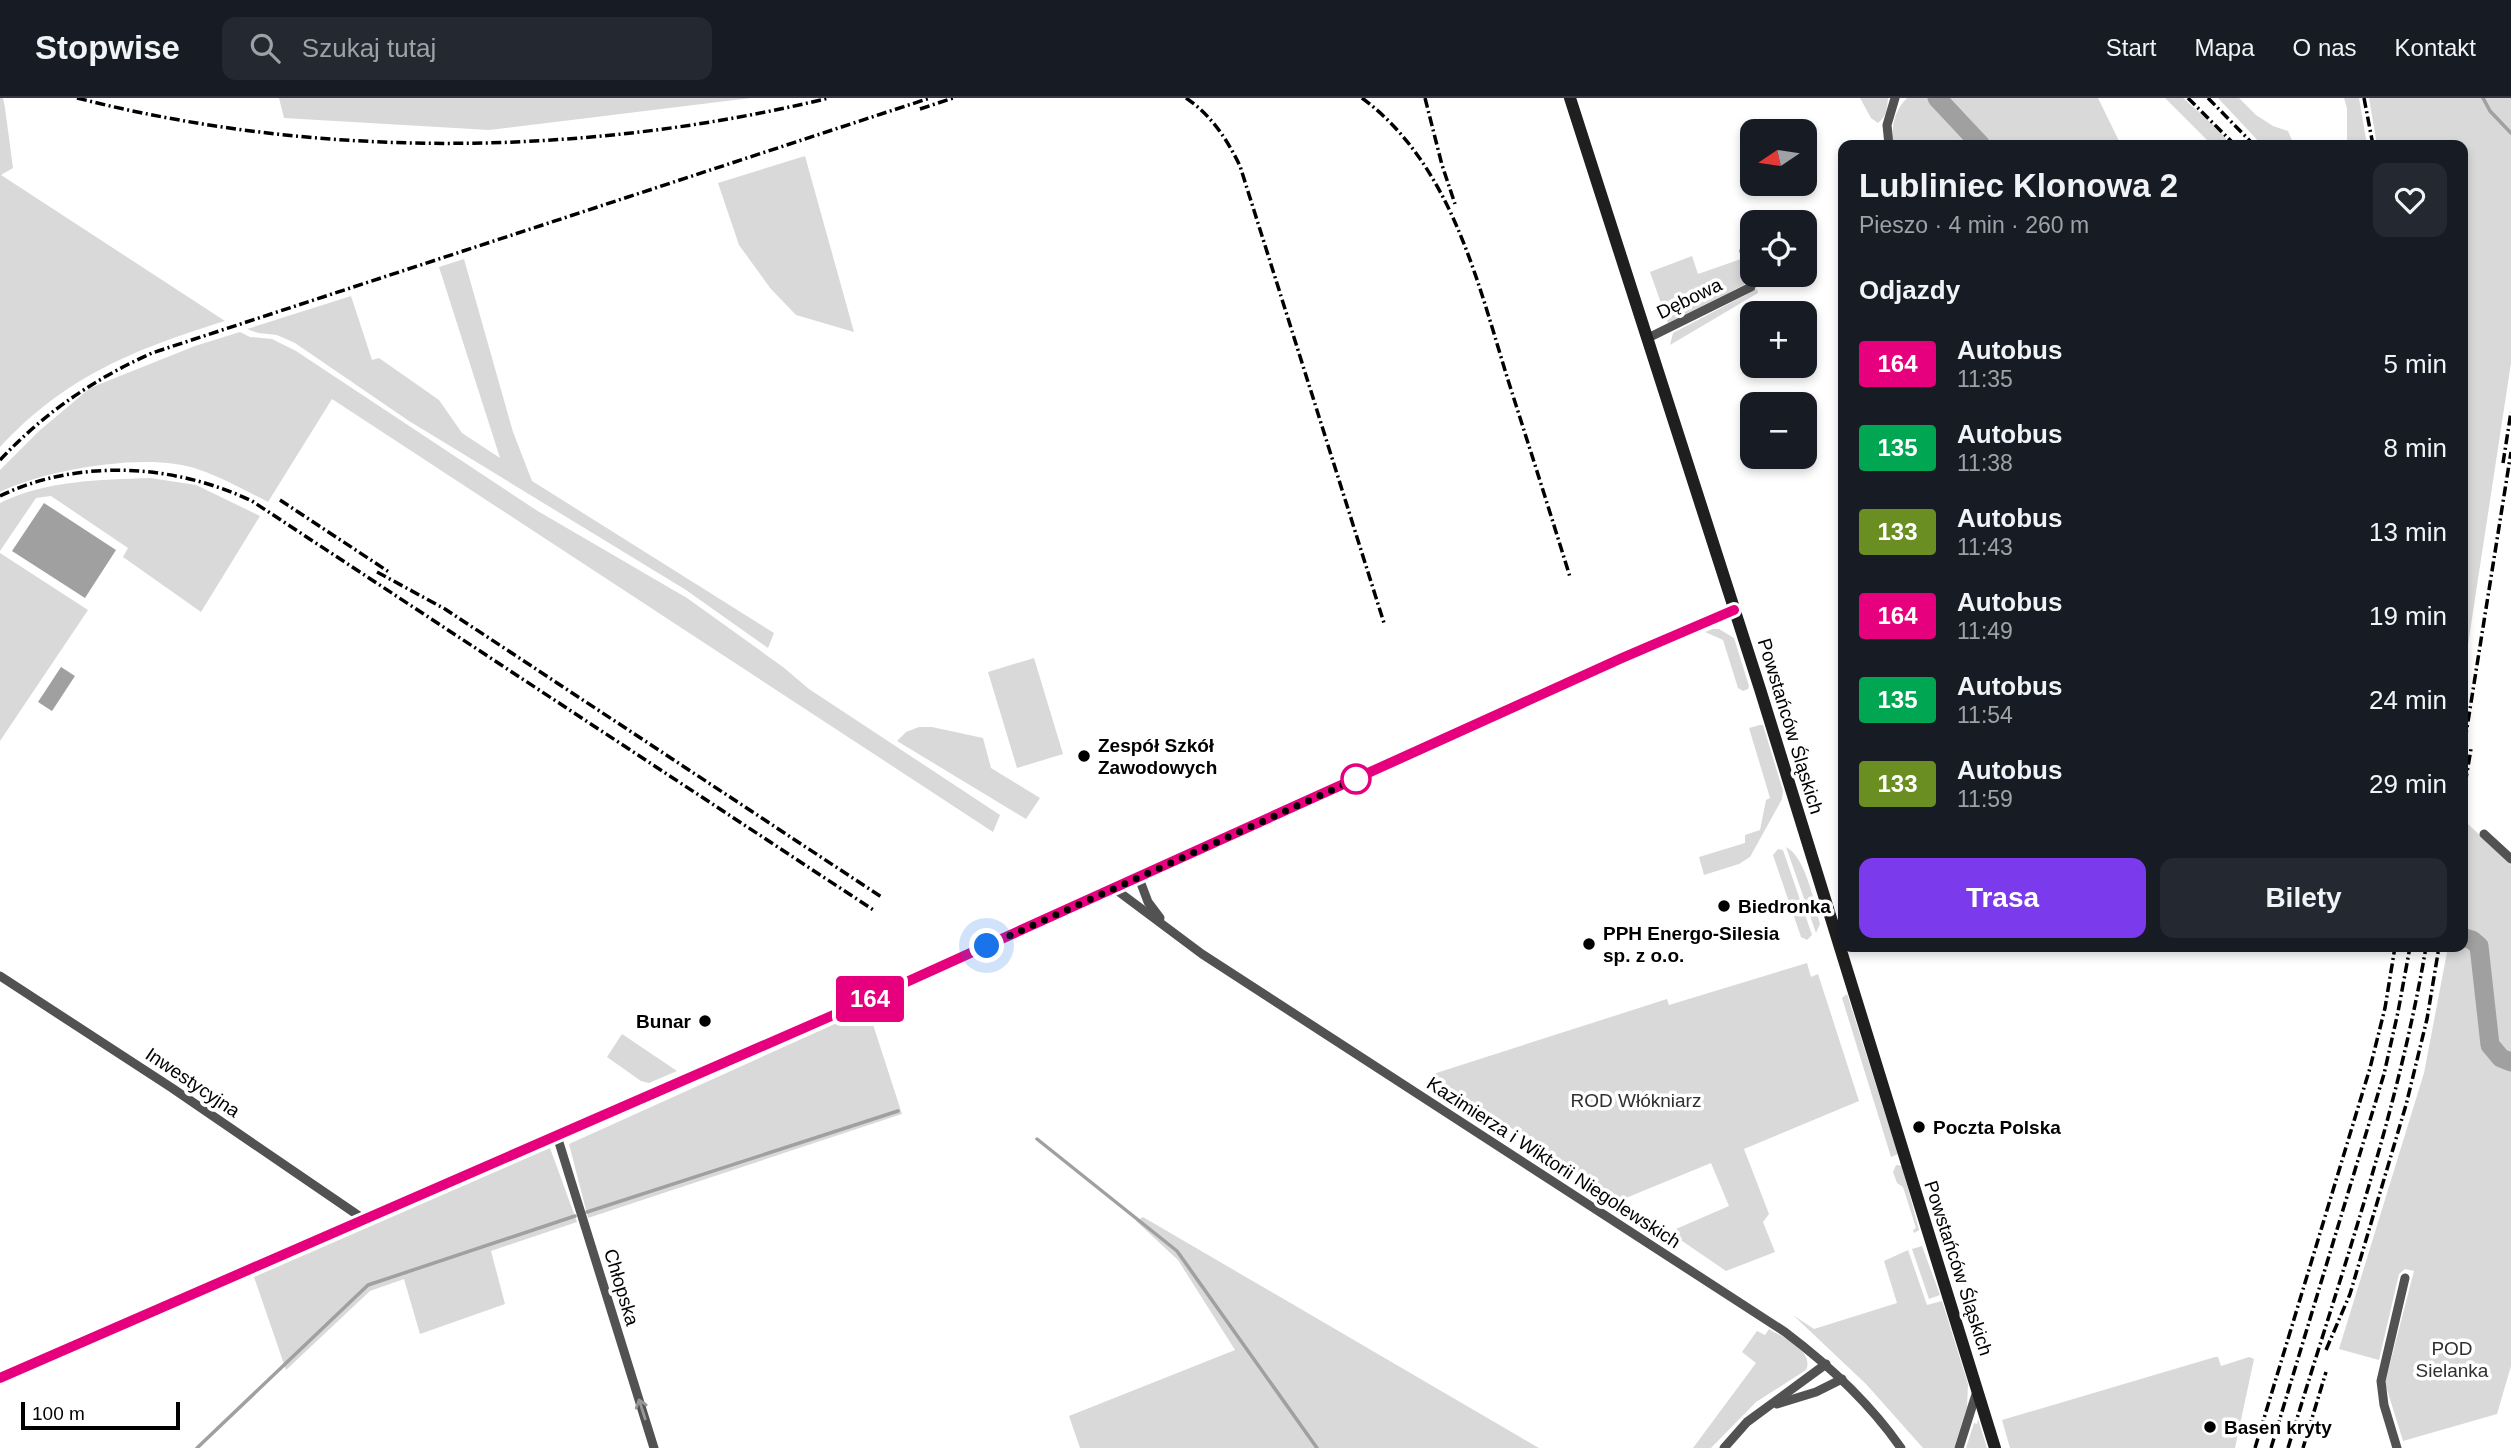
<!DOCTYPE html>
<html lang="pl">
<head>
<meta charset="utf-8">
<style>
	:root { --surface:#171b24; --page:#242831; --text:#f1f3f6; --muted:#9ea1a6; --line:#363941; --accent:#7c3aed }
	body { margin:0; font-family:Arial,sans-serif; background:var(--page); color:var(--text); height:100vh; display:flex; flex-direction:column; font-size:26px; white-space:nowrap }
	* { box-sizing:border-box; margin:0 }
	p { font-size:23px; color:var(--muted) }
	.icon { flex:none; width:38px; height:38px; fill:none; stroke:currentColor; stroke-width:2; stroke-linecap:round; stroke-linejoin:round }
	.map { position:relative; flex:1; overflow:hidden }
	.details { position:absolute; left:1838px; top:42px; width:630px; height:812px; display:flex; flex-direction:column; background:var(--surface); border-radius:14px; box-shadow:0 4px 10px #0003 }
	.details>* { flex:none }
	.badge { padding:0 14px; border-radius:5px; font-size:24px; line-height:46px }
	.needle { width:46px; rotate:257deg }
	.tools { position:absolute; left:1740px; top:21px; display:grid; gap:14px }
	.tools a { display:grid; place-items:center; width:77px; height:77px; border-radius:14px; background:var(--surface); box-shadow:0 4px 10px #0003; font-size:35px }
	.scale { position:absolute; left:21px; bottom:18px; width:159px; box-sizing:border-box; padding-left:7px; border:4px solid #000; border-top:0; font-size:19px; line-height:24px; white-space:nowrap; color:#000; -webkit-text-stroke:5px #fff; paint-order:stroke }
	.you { position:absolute; width:35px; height:35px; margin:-18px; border:5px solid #fff; border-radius:50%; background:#1a73e8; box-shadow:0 0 0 10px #1a73e833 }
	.map>.badge { position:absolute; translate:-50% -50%; box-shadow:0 0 0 4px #fff }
	h2 { padding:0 21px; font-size:26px; line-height:63px }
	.round { display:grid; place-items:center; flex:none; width:74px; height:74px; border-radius:14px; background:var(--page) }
	.head { display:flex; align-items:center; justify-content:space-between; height:119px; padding:0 21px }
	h1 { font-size:33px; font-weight:600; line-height:52px }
	.button { display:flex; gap:14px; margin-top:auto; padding:14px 21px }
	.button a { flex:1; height:80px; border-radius:14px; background:var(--accent); color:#fff; font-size:28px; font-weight:600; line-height:80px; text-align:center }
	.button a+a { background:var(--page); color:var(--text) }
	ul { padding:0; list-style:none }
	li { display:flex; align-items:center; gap:21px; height:84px; padding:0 21px }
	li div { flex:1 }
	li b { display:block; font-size:26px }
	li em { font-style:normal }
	li .badge { min-width:77px; font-weight:700; text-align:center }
	header { display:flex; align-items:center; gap:42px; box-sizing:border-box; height:98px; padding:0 35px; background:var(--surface); border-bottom:2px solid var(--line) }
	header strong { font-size:33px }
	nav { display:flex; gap:38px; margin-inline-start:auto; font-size:24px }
	.search { width:490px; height:63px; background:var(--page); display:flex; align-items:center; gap:18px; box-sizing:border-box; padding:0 24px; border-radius:14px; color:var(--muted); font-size:26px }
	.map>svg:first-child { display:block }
	.green { fill:#d9d9d9 }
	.water { fill:#a0a0a0 }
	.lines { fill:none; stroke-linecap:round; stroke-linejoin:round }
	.stream { stroke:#a0a0a0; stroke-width:3.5 }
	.river { stroke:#a0a0a0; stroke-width:19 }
	.minor { stroke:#525252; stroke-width:9 }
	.tertiary { stroke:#525252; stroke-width:10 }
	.secondary { stroke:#1f1f1f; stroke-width:12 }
	.rail { stroke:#000; stroke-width:3.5; stroke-dasharray:10 3.5 2 3.5; stroke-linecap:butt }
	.oneway { stroke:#979797 }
	.line-casing { stroke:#fff; stroke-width:16 }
	.line { stroke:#e6007e; stroke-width:10 }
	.walk { stroke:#000; stroke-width:7; stroke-dasharray:0 12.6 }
	.poi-dot { fill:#000; stroke:#fff; stroke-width:2.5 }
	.stop-dot { fill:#fff; stroke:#e6007e; stroke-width:3.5 }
	.labels { text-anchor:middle; stroke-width:7; stroke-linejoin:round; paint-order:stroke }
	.street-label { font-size:19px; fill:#000; stroke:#fff }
	.poi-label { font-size:19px; font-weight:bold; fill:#000; stroke:#fff; text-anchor:start }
	.park-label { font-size:19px; fill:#303030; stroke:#fff }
</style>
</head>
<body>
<header>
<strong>Stopwise</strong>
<div class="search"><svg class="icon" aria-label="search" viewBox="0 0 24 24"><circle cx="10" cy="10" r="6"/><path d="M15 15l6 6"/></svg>Szukaj tutaj</div>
<nav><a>Start</a><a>Mapa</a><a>O nas</a><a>Kontakt</a></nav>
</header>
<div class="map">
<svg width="2511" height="1350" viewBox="0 0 2511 1350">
	<rect width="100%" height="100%" fill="#fff"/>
	<g class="green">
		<path d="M0,0h3l2,10 8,60 -12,7 224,146c-90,28 -159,55 -225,126z"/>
		<path d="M279,0h472l-262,32 -205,-12z"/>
		<path d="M1860,0h28c-1,10 -1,18 -10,25l-7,-5z"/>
		<path d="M1907,0h191l23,47h-228c-2,-18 1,-34 14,-47z"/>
		<path d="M2165,0h18l35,31 13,16h-19z"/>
		<path d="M2218,0h21l17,17 17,11 15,5 6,14h-32z"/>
		<path d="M2344,0h15l8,47h-20v-37z"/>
		<path d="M2369,0h142v265l-49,321v-539h-85z"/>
		<path d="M805,58l49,176 -58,-17 -25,-26 -32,-44 -21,-62z"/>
		<path d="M1692,158l6,18 43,-15c3,9 8,17 3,26l-76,38 -18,-51z"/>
		<path d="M464,161l49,173 19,49 242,152 -6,15 -82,-58 -277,-169 -114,-78 -18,-8 -19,-2 -11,-4 104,-33 21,64 7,-2 60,42 23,33 38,25 -61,-191z"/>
		<path d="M1757,191l1,4 -88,52 3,-12z"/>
		<path d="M240,234l10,5 22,2 24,12 240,159 151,88 96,69 26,22 191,126 -7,17 -661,-433 -64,103c-22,-11 -45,-24 -68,-32 -49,-19 -153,-1 -200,22v-22l39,-39 51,-43 105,-42z"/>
		<path d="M150,380l46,7 64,31 -59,96 -78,-55 5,-9 -77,-52 -15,2 -36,53v-48c46,-23 99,-23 150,-25z"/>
		<path d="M0,455l88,57 -88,131z"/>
		<path d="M1713,531h6l15,9 15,48 -1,3 -5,2 -5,-3 -15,-48 -18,-8z"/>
		<path d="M1034,560l29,96 -46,14 -29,-96z"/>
		<path d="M1760,627h3l20,66 -1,8 -32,58 -11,7 -35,11 -5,-18 46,-14v-8l15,-5 6,-30 4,-2 -21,-70z"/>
		<path d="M919,629h13l51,11 8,30 49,30 -14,21 -129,-78 9,-9z"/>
		<path d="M2467,725l44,42v501l-14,48 -94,27 -18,-58 29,-112 -9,-2 -6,5 -20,86 -40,-11 85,-276 24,-126h14v-93z"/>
		<path d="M1786,749c19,9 29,57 34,77l-4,9z"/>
		<path d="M1778,751l5,1 29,85 -5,5 -6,-3 -28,-82z"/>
		<path d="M1807,865l4,14 7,-3 41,127 -115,48 25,65 -6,8 12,30 -49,19 -57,-39 60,-26 -18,-43 -90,37 -191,-125 237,-76 2,6z"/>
		<path d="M1847,896l51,160 -7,3 -49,-159z"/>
		<path d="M868,911l34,105 -314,104 -19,-74z"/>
		<path d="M622,936l55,37 -28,12 -8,-2 -34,-24z"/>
		<path d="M550,1050l27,74 -86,29 14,53 -85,30 -16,-55 -34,12 -84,79 -32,-93z"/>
		<path d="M1896,1067l6,1 17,64 -5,3 -1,-3 3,-2 -13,-41 -6,-4 -4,-11z"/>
		<path d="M1143,1119l396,231h-459l-11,-32 166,-66 -57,-90 -42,-39z"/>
		<path d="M1922,1148l18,49 -11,4 -17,-50z"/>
		<path d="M1908,1152l19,55 15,-4 26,83 -1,23 -13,41h-31l-57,-64 -73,-69 21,14 83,-26 -13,-42z"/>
		<path d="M1769,1231c13,8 46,22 37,41l-50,32 -45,46h-18l63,-85 -14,-11 15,-21 8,4z"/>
		<path d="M2215,1259h3l3,9 28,-9 5,2 -19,89h-225l-8,-28z"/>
		<path d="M1978,1321l9,29h-21l8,-25 3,1z"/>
	</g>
	<g class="water">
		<path d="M44,405l72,47 -31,48 -73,-47z"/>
		<path d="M61,569l14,9 -23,35 -14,-9z"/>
	</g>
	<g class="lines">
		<g class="stream">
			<path d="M2483,0l7,13 21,22"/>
			<path d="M1037,1041l140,112 140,197"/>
			<path d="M587,1114l311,-101"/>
			<path d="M197,1350l171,-163 207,-69"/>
		</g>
		<g class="river">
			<path d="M1937,0l44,47"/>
			<path d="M2462,839l10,3 7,6 11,99 11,13 10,4"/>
		</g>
		<g class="minor">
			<path d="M1889,47l-2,-20 8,-27"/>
			<path d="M1648,240l103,-51 1,-9 -8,-27"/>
			<path d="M2484,736l27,25"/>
			<path d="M1139,780l9,24 12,16"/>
			<path d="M1115,791l87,65 583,378c45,34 84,70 116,116"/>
			<path d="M0,878l172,112 193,132"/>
			<path d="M557,1038l97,312"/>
			<path d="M1777,1306l39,-12 26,-13"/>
			<path d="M1724,1350l23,-26 79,-58"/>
			<path d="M1959,1350l18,-57"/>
			<path d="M2397,1350l-13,-43 -3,-24 24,-103"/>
		</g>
		<path class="tertiary" d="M0,1280l852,-371 770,-349 112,-48"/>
		<path class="secondary" d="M1570,0l190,591 235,759"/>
		<g class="rail">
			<path d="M77,0c244,62 508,59 752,0"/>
			<path d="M1186,0c25,17 41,41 54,68l144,457"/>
			<path d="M1362,0c89,66 115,182 146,282 21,66 42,132 62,197"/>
			<path d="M1425,0l17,67 13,39"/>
			<path d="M2188,0l47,47"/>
			<path d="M2208,0l46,47"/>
			<path d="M2364,0l9,47"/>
			<path d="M920,11l33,-11"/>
			<path d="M0,362c44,-47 94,-81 152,-107l778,-255"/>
			<path d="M2503,365l8,-51"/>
			<path d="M0,398c79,-38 174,-32 252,5l623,410"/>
			<path d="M280,402l109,72"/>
			<path d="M377,474l68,37 438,289"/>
			<path d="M2462,661l49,-307"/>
			<path d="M2462,704l9,-53"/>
			<path d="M2326,1252l24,-56 56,-189 21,-86 12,-72"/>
			<path d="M2255,1350l115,-380 15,-60 10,-61"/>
			<path d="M2271,1350l113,-374 14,-62 12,-65"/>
			<path d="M2288,1350c50,-166 109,-330 138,-501"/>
			<path d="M2303,1350l23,-76"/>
		</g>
	</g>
	<defs><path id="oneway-shaft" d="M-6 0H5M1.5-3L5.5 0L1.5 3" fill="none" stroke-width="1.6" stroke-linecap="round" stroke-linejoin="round" transform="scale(1.75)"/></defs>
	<use class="oneway" href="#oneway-shaft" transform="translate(642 1311) rotate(-108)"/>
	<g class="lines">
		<defs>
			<path id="line" d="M0,1280l829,-361 793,-359 112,-48"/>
		</defs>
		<use href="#line" class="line-casing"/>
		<use href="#line" class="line"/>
		<path class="walk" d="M987,848l376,-170 -7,3"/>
	</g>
	<g class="poi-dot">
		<circle cx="1084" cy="658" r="7"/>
		<circle cx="1724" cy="808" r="7"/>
		<circle cx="1589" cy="846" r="7"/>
		<circle cx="705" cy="923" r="7"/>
		<circle cx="1919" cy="1029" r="7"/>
		<circle cx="2210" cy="1329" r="7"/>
	</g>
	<circle class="stop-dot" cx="1356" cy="681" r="14"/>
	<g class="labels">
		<g class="street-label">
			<text transform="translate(1689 200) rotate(-26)" y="7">Dębowa</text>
			<text transform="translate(1791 628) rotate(73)" y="7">Powstańców Śląskich</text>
			<text transform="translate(193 984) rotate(34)" y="7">Inwestycyjna</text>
			<text transform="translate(1554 1064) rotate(33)" y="7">Kazimierza i Wiktorii Niegolewskich</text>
			<text transform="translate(1959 1170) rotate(72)" y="7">Powstańców Śląskich</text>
			<text transform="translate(622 1189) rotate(73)" y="7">Chłopska</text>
		</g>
		<g class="poi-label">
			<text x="1098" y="654">Zespół Szkół<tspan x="1098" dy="22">Zawodowych</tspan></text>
			<text x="1738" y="815">Biedronka</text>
			<text x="1603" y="842">PPH Energo-Silesia<tspan x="1603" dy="22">sp. z o.o.</tspan></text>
			<text x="691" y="930" text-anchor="end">Bunar</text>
			<text x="1933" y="1036">Poczta Polska</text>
			<text x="2224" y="1336">Basen kryty</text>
		</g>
		<g class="park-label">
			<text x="1636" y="1009">ROD Włókniarz</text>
			<text x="2452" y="1257">POD<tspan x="2452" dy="22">Sielanka</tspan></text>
		</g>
	</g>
</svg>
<div class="tools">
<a><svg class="needle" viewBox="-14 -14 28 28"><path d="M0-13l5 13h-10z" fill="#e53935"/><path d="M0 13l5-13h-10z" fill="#9ea1a6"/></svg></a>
<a><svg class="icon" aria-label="locate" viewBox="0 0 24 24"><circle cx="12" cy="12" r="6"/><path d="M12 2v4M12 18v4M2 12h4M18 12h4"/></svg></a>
<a>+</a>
<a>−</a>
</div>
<div class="scale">100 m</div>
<div class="you" style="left:987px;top:848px"></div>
<b class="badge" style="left:870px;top:901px;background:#e6007e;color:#fff">164</b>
<section class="details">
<div class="head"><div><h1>Lubliniec Klonowa 2</h1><p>Pieszo · 4 min · 260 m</p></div><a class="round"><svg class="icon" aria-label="heart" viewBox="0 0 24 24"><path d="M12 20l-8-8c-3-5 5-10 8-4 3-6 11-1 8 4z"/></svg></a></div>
<h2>Odjazdy</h2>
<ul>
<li><span class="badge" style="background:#e6007e;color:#fff">164</span><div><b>Autobus</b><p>11:35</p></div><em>5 min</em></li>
<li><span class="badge" style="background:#00a651;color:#fff">135</span><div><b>Autobus</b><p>11:38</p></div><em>8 min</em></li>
<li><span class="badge" style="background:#6b8e23;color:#fff">133</span><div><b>Autobus</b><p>11:43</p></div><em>13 min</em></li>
<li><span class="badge" style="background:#e6007e;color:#fff">164</span><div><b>Autobus</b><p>11:49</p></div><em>19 min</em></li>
<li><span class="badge" style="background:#00a651;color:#fff">135</span><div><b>Autobus</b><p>11:54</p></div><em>24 min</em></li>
<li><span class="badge" style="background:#6b8e23;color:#fff">133</span><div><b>Autobus</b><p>11:59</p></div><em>29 min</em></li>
</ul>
<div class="button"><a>Trasa</a><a>Bilety</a></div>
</section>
</div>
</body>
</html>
